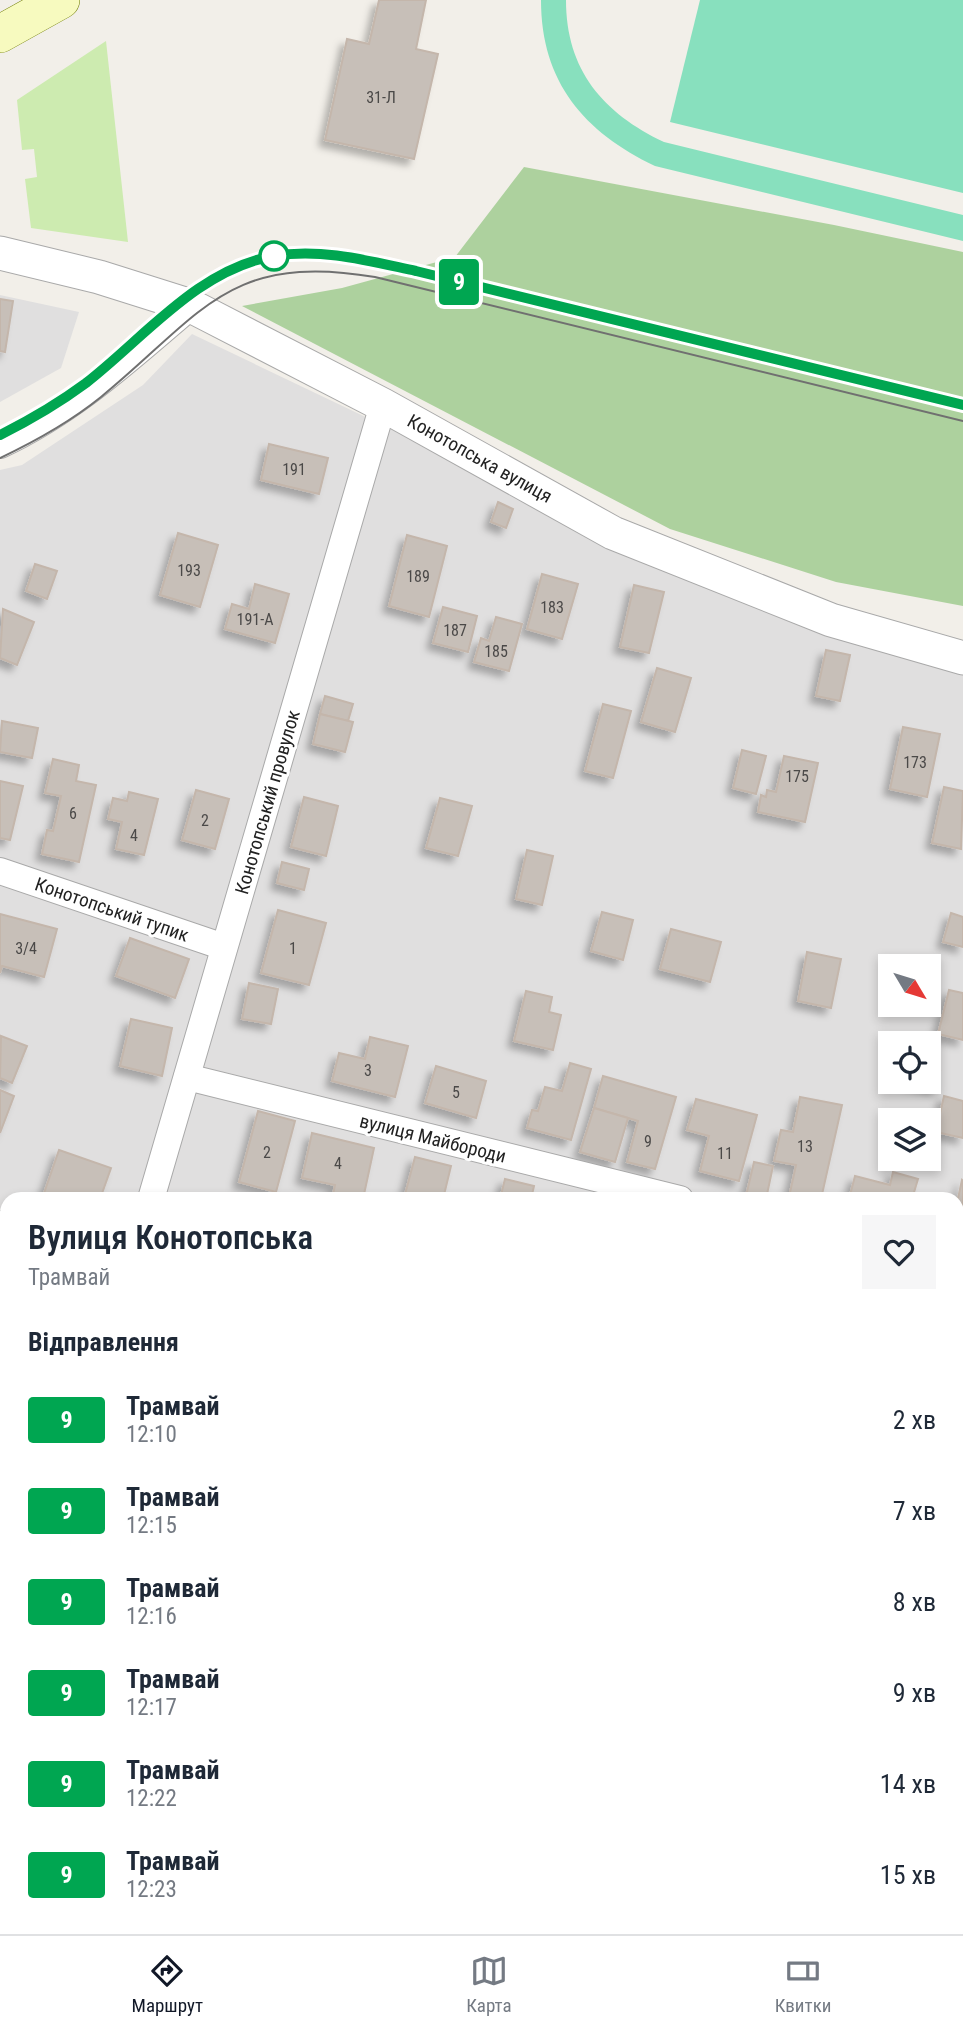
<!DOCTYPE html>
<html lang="uk">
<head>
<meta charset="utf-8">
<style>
	:root { --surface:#fff; --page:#f6f6f7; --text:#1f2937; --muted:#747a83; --line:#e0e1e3; --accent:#111827 }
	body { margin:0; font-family:"Roboto Condensed",sans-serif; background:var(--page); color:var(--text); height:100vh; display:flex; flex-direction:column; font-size:26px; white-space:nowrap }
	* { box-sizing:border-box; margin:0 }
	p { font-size:23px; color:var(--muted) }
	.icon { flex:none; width:38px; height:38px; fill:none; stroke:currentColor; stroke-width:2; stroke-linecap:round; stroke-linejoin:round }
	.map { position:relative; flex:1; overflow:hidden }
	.side { position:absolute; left:0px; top:1192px; width:964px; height:744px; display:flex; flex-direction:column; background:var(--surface); border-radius:21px 21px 0 0; box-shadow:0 4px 10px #0003 }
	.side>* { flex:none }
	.badge { padding:0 14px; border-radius:5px; font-size:24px; line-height:46px }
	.needle { width:46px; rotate:128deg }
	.fabs { position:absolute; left:878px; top:954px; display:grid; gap:14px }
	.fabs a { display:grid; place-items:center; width:63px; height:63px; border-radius:0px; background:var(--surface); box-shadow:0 4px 10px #0003; font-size:35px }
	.map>.badge { position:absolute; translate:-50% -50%; box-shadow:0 0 0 4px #fff }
	h2 { padding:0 28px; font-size:26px; line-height:63px }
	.round { display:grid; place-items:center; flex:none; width:74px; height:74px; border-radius:0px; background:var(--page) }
	.overview { display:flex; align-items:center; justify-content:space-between; height:119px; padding:0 28px }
	h1 { font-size:33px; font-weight:600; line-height:52px }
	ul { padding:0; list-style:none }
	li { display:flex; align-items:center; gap:21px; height:91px; padding:0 28px }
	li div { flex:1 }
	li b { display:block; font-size:26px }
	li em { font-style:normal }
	li .badge { min-width:77px; font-weight:700; text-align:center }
	.tabs { display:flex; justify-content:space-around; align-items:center; height:98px; border-top:2px solid var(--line); background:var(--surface); font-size:19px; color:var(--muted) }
	.tabs a { display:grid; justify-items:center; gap:4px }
	.tabs .current { color:var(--accent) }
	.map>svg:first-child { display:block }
	.residential { fill:#e0dfdf; fill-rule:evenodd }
	.grass { fill:#cdebb0 }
	.forest { fill:#add19e }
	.pitch { fill:#88e0be }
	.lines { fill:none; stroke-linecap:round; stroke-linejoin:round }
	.river { stroke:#aad3df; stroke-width:56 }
	.building { fill:#c7bfb8; stroke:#c4b6ab; stroke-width:2; filter:url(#shadow) }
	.minor-casing { stroke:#a9a9a9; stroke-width:28 }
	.tertiary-casing { stroke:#a9a9a9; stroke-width:35 }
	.secondary-casing { stroke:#707d05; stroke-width:38 }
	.minor { stroke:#fff; stroke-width:26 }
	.tertiary { stroke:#fff; stroke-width:33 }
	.secondary { stroke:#f7fabf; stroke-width:37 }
	.tram { stroke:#707070; stroke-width:2 }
	.line-casing { stroke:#fff; stroke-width:16 }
	.line { stroke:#00a651; stroke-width:10 }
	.stop-dot { fill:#fff; stroke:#00a651; stroke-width:3.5 }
	.labels { text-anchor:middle; stroke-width:6; stroke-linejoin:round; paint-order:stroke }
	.number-label { font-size:16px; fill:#4b4948 }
	.street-label { font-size:19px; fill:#222; stroke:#fff }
</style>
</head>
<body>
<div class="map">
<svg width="963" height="1934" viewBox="0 0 963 1934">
	<defs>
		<filter id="shadow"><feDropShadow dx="-6" dy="6" stdDeviation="3.5" flood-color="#0004"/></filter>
	</defs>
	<rect width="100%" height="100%" fill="#f2efe9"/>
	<g class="residential">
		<path d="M0,295l79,17 -18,56 -61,34z"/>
		<path d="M192,334l251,120 520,217v1188l-6,-3v-657h-950v18l-7,-2v-745l22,-5 121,-80zM891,966h38v38h-38zM891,1043h38v39h-38zM891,1120h38v38h-38z"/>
	</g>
	<path class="grass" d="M106,41l22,201 -97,-14 -6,-49 12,-2 -3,-28 -12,1 -5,-50z"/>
	<path class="forest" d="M524,167l310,58 129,27v354l-127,-24 -166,-53 -428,-223 100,-18 113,-31z"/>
	<g class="pitch">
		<path d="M541,0h25c0,70 37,113 98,142l299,73v26l-308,-75c-71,-34 -114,-84 -114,-166z"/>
		<path d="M700,0h263v193l-293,-71z"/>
	</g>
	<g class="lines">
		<g class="river">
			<path d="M0,1276l7,3"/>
			<path d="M957,1899l6,3"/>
		</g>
	</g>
	<g class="building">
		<path d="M379,0h47l-10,49 22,5 -24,105 -89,-19 22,-101 22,5z"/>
		<path d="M0,299l13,2 -8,51 -5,-1z"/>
		<path d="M269,444l59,14 -9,36 -58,-14z"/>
		<path d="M498,502l15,7 -7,19 -15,-6z"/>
		<path d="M178,533l40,12 -18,62 -40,-12z"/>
		<path d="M407,535l40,11 -18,71 -40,-11z"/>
		<path d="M35,564l22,7 -10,28 -21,-8z"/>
		<path d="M542,574l36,10 -16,55 -35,-10z"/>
		<path d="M255,584l34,10 -14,49 -50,-14 7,-25 17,5z"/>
		<path d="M634,585l30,7 -15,61 -29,-6z"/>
		<path d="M443,607l34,9 -9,36 -35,-9z"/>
		<path d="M3,609l31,13 -17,43 -17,-7z"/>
		<path d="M496,617l26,7 -13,47 -35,-9 7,-24 8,3z"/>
		<path d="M826,650l24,5 -10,46 -24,-5z"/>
		<path d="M657,668l34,10 -16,54 -34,-10z"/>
		<path d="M325,696l28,8 -5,17 -28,-7z"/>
		<path d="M603,704l28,7 -18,67 -28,-7z"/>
		<path d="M320,714l33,8 -8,30 -32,-8z"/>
		<path d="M2,721l36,7 -6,30 -32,-6z"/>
		<path d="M903,727l37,7 -13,63 -37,-8z"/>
		<path d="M742,750l24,6 -10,38 -23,-6z"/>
		<path d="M784,756l34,7 -13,59 -47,-10 3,-17 5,2 1,-7 9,2z"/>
		<path d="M53,759l26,6 -3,16 20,4 -17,77 -37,-8 5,-24 6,1 8,-35 -16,-3z"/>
		<path d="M0,781l23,5 -13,54 -10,-2z"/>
		<path d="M944,787l19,4 -2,58 -29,-6z"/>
		<path d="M196,790l33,9 -14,50 -33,-9z"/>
		<path d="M129,792l29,7 -14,56 -28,-6 6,-27 -14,-3 5,-21 14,3z"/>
		<path d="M304,797l34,9 -12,50 -35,-9z"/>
		<path d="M440,798l32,8 -14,50 -32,-8z"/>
		<path d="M527,850l26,6 -11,49 -26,-6z"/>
		<path d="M282,862l27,7 -5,21 -27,-7z"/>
		<path d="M278,910l48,13 -17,62 -48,-12z"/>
		<path d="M602,912l31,8 -10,40 -32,-9z"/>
		<path d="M951,913l12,4v30l-20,-5z"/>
		<path d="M0,914l57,15 -13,48 -42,-11 -2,7z"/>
		<path d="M671,929l50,13 -11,40 -50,-13z"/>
		<path d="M130,938l59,21 -14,39 -59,-22z"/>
		<path d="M807,952l34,7 -10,49 -33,-7z"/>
		<path d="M249,983l29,6 -7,35 -29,-5z"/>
		<path d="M949,990l14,3v47l-25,-6z"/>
		<path d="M526,991l26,6 -3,15 12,3 -8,35 -39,-9z"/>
		<path d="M131,1019l41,9 -10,48 -42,-10z"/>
		<path d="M1,1036l26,10 -15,37 -12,-5z"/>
		<path d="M370,1037l38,9 -13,51 -63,-16 7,-28 26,6z"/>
		<path d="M570,1063l21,6 -20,71 -44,-12 5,-18 6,1 7,-24 17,4z"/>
		<path d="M436,1066l50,15 -10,37 -51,-15z"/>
		<path d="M929,1069l11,2 -4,17 -30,-6h23z"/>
		<path d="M603,1076l73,21 -21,72 -28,-7 11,-41 -44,-13z"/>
		<path d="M0,1090l14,6 -14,37z"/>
		<path d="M944,1096l19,5v37l-27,-6z"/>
		<path d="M800,1097l42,8 -21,94 -32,-2 7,-32 -22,-4 7,-31 12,2z"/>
		<path d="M696,1099l61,16 -18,66 -39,-10 9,-35 -22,-6z"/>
		<path d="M594,1108l34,10 -13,44 -35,-10z"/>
		<path d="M258,1111l37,10 -19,71 -37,-10z"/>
		<path d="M312,1133l62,15 -11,51h-31l3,-14 -33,-7z"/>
		<path d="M59,1150l52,18 -11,31 -57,-3z"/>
		<path d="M415,1157l36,9 -8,33 -39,-1z"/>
		<path d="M754,1162l19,4 -7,33 -20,-3z"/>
		<path d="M893,1172l25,7 -6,20h-63l6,-23 35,9z"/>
		<path d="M505,1179l29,7 -3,13h-31z"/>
		<path d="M962,1180l1,1v53l-6,-2v-29z"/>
		<path d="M0,1404l7,4v56l-7,-4z"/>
		<path d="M957,1507l6,2v45l-6,-1z"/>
		<path d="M957,1650l6,2 -2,62 -4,-1z"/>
		<path d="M7,1824v48l-7,-4v-31z"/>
		<path d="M125,1928h41l-4,6h-28z"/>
		<path d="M183,1928h39l-4,6h-39z"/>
		<path d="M588,1928h34l8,6h-46z"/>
	</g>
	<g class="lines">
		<defs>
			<g id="minor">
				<path d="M0,445c73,-34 130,-87 191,-139"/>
				<path d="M0,871l224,76"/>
				<path d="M187,1077l493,122"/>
				<path d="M151,1199l232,-794"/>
				<path d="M0,1224l7,3"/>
				<path d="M957,1266l6,1"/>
				<path d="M957,1376l6,-20"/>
				<path d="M0,1498l7,1"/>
				<path d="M957,1595l6,2"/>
				<path d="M957,1877l6,2"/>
			</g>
			<g id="tertiary">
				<path d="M0,253l99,24 92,29 192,99 230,128 218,87 132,38"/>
				<path d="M0,1924l16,10"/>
			</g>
			<path id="secondary" d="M0,34l61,-34"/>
		</defs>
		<use href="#minor" class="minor-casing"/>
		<use href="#tertiary" class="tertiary-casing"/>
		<use href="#secondary" class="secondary-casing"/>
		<use href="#minor" class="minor"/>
		<use href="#tertiary" class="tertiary"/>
		<use href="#secondary" class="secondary"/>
		<g class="tram">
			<path d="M0,435c31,-15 59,-32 86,-52 58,-45 112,-115 188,-127 48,-8 95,5 142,15l547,134"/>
			<path d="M0,458c36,-17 70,-36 101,-61 101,-83 127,-145 274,-120l588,144"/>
		</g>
	</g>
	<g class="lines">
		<defs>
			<path id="line" d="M0,435c30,-15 59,-32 86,-52 58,-45 112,-114 188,-127 48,-8 95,5 142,15l547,134"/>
		</defs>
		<use href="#line" class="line-casing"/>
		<use href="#line" class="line"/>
	</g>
	<circle class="stop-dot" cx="274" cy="256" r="14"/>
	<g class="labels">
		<g class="number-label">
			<text x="381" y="103">31-Л</text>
			<text x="294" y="475">191</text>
			<text x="189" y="576">193</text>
			<text x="418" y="582">189</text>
			<text x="552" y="613">183</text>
			<text x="255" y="625">191-А</text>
			<text x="455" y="636">187</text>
			<text x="496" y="657">185</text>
			<text x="915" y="768">173</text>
			<text x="797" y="782">175</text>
			<text x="73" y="819">6</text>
			<text x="205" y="826">2</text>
			<text x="134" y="841">4</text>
			<text x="26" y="954">3/4</text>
			<text x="293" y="954">1</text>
			<text x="368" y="1076">3</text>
			<text x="456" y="1098">5</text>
			<text x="648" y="1147">9</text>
			<text x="805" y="1152">13</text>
			<text x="267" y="1158">2</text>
			<text x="725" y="1159">11</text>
			<text x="338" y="1169">4</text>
		</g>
		<g class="street-label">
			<text transform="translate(480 458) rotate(29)" y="7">Конотопська вулиця</text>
			<text transform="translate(267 802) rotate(-74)" y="7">Конотопський провулок</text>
			<text transform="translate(112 909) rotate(19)" y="7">Конотопський тупик</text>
			<text transform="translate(433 1138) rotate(14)" y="7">вулиця Майбороди</text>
		</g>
	</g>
</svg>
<div class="fabs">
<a><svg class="needle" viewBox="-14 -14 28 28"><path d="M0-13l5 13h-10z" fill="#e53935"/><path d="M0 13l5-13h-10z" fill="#747a83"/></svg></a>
<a><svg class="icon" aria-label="locate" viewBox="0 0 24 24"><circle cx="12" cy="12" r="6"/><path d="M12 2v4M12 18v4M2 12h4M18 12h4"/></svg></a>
<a><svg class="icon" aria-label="layers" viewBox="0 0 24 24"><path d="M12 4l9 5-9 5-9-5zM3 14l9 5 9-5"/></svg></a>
</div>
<b class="badge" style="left:459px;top:282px;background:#00a651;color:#fff">9</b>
<section class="side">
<div class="overview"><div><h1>Вулиця Конотопська</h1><p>Трамвай</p></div><a class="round"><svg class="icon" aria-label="heart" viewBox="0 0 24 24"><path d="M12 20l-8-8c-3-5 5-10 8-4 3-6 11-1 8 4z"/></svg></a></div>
<h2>Відправлення</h2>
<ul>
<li><span class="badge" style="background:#00a651;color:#fff">9</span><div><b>Трамвай</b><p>12:10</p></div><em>2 хв</em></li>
<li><span class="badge" style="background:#00a651;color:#fff">9</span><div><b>Трамвай</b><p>12:15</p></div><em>7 хв</em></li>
<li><span class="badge" style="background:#00a651;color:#fff">9</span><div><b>Трамвай</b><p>12:16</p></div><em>8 хв</em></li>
<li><span class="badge" style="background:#00a651;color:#fff">9</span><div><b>Трамвай</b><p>12:17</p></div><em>9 хв</em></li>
<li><span class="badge" style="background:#00a651;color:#fff">9</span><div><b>Трамвай</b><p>12:22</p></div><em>14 хв</em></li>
<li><span class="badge" style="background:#00a651;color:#fff">9</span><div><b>Трамвай</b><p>12:23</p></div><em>15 хв</em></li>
</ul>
</section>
</div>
<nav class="tabs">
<a class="current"><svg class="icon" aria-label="directions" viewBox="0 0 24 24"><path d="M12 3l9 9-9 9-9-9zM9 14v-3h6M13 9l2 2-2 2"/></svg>Маршрут</a>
<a><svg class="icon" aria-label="map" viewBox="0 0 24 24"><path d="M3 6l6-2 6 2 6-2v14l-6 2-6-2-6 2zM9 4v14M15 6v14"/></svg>Карта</a>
<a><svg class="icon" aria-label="tickets" viewBox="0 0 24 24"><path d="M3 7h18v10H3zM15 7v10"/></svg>Квитки</a>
</nav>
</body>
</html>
